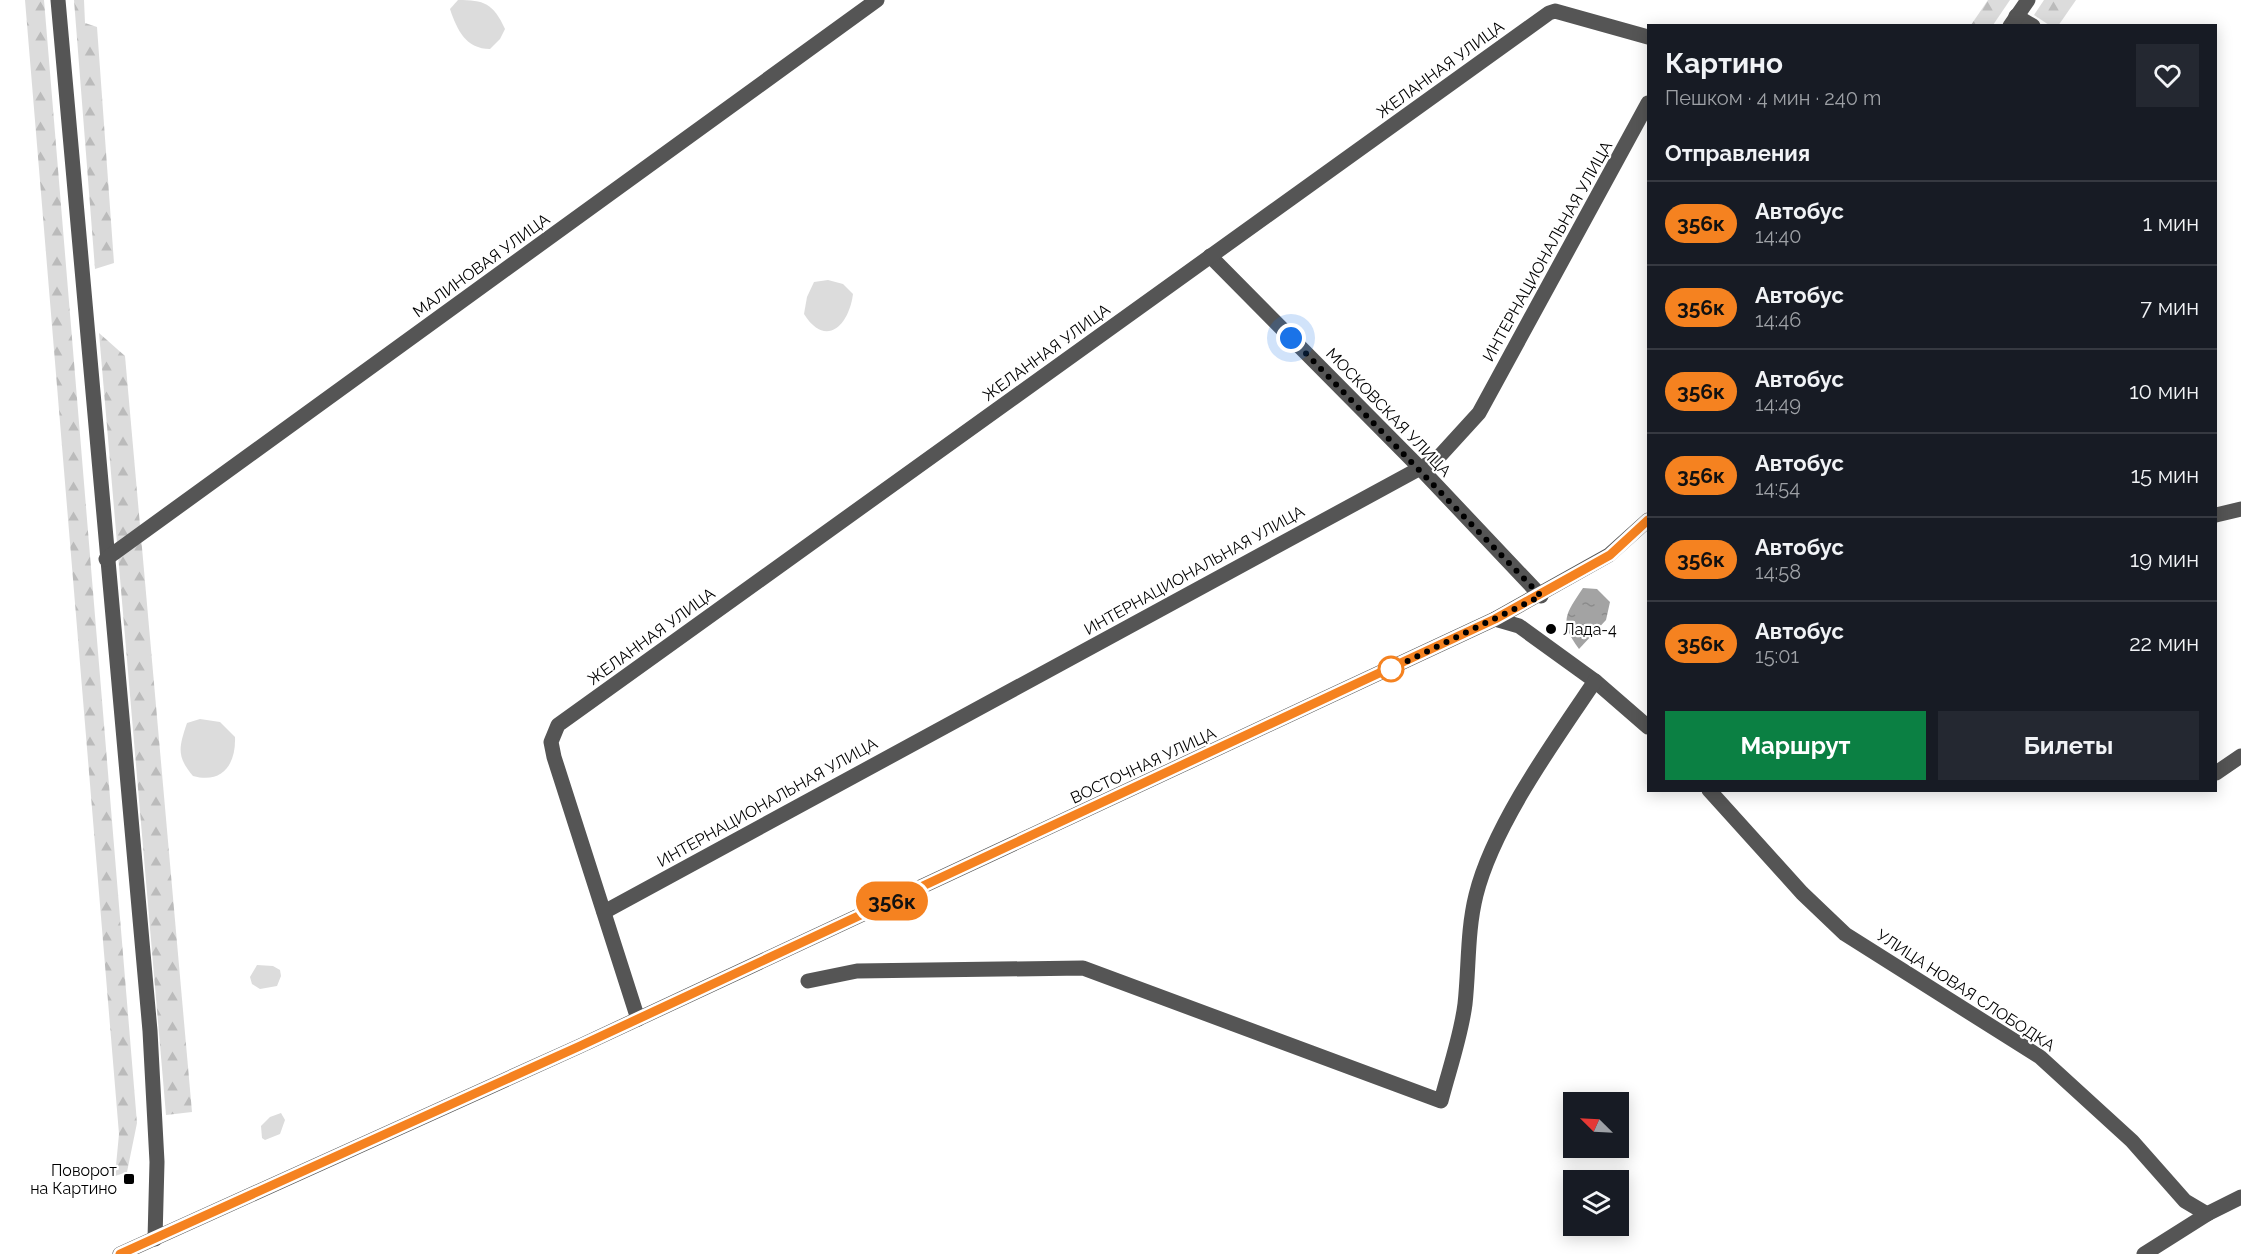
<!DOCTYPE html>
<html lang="ru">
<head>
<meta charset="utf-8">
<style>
	:root { --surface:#171b24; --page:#242831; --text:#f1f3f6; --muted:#9ea1a6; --line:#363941; --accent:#0b8043 }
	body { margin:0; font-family:Raleway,sans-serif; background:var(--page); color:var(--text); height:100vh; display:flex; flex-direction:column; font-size:22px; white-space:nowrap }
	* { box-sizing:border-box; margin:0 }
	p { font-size:20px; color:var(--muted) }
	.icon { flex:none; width:33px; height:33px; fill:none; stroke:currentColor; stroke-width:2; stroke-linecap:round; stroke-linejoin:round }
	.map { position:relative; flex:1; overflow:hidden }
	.panel { position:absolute; left:1647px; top:24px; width:570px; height:768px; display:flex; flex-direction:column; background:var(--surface); border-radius:0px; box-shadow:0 3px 15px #0003 }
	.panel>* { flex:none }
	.badge { padding:0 12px; border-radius:20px; font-size:21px; line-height:39px }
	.needle { width:39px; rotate:294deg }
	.fabs { position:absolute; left:1563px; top:1092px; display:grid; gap:12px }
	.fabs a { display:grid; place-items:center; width:66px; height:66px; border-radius:0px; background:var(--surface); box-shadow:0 3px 15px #0003; font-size:30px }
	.you { position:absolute; width:30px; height:30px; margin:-15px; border:4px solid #fff; border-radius:50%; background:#1a73e8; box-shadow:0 0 0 9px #1a73e833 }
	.map>.badge { position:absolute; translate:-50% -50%; box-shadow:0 0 0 3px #fff }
	h2 { padding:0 18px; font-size:22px; line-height:54px }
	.round { display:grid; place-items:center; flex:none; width:63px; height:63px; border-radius:0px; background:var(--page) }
	.overview { display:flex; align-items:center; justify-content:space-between; height:102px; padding:0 18px }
	h1 { font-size:28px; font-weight:700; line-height:45px }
	.button { display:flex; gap:12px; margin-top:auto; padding:12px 18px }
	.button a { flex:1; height:69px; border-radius:0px; background:var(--accent); color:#fff; font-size:24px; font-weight:700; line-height:69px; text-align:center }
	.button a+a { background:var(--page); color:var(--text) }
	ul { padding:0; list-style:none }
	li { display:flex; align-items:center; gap:18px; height:84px; padding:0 18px; border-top:2px solid var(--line) }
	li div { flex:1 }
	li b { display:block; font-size:22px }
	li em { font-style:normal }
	li .badge { min-width:66px; font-weight:700; text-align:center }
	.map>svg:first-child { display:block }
	.grass { fill:#dcdcdc }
	.forest { fill:url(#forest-firs) }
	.water { fill:url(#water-ripples) }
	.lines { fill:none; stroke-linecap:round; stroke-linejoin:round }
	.minor { stroke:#555; stroke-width:15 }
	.line-casing { stroke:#fff; stroke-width:14 }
	.line { stroke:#f58220; stroke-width:9 }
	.walk { stroke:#000; stroke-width:6; stroke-dasharray:0 10.8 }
	.poi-dot { fill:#000; stroke:#fff; stroke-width:2 }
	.stop-dot { fill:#fff; stroke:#f58220; stroke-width:3 }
	.labels { text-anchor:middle; stroke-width:4.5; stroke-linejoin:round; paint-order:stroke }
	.street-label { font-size:16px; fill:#000; stroke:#fff }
	.poi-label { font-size:16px; fill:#000; stroke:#fff; text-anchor:start }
</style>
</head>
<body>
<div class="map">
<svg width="2241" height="1254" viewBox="0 0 2241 1254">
	<defs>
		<pattern id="forest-firs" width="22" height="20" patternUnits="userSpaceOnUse" patternTransform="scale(1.5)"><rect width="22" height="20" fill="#dcdcdc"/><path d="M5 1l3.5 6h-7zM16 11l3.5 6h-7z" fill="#bbb"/></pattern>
		<pattern id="water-ripples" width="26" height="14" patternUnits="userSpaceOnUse" patternTransform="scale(1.5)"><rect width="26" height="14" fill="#a3a3a3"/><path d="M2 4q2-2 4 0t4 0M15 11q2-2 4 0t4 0" fill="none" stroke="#8b8b8b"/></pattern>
	</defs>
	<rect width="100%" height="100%" fill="#fff"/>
	<g class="grass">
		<path d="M458,0c26,0 35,3 47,29l-5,10 -10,10c-24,0 -33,-19 -40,-40z"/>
		<path d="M828,280l15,4 10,10c-4,31 -27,55 -49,20l3,-17 7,-15z"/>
		<path d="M200,719l20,3 15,15c1,28 -13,47 -42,39 -17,-20 -14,-29 -6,-53z"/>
		<path d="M257,965l16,1 7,4 1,6 -4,10 -17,3 -8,-5 -2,-7z"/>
		<path d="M281,1113l4,7 -5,14 -15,6 -3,-2 -1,-12 9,-9z"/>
	</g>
	<g class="forest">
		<path d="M25,0h19l93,1123 -10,49 -12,4 4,-42z"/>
		<path d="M74,0h10l1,23 12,4 17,236 -19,6z"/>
		<path d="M1988,0h22l-17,25h-22z"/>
		<path d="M2044,0h32l-18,26 -9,-1 -15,-10z"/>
		<path d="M99,333l26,23 67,756 -26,3z"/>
	</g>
	<path class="water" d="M1583,588l14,1 13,13 -4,18 -27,29c-20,-28 -14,-34 4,-61z"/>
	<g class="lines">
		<g class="minor">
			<path d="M58,0l92,1031 7,131 -2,77"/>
			<path d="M2016,16l17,10"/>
			<path d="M2010,26l18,-26"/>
			<path d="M1210,256l210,212 121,128"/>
			<path d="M2216,515l25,-6"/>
			<path d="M106,559l771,-559"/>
			<path d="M1495,619l24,7 76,55 53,46"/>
			<path d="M2216,773l25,-17"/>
			<path d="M1709,790l93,103 43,41 195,123 92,84 53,60 22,13 34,-17"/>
			<path d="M604,912l833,-453 42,-46 169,-310"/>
			<path d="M808,981l49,-10 226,-3 358,133c8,-31 20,-65 24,-97 4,-36 2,-73 11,-109 17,-69 79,-155 119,-214"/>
			<path d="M638,1019l-84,-262 -3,-15 7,-17 991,-712 6,-2 93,26"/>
			<path d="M120,1254l460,-208 915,-427 114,-64 39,-35"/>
			<path d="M2144,1254l65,-41"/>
		</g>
	</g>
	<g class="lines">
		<defs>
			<path id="line" d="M120,1254l460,-208 915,-427 115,-64 38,-35"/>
		</defs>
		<use href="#line" class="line-casing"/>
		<use href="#line" class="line"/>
		<path class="walk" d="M1291,338l250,258 -150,73"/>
	</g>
	<g class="poi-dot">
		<circle cx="1551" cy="629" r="6"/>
		<rect x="123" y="1173" width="12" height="12" rx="3"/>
	</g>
	<circle class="stop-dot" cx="1391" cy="669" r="12"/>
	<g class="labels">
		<g class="street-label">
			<text transform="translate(1440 69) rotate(-36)" y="6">ЖЕЛАННАЯ УЛИЦА</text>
			<text transform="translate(1547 251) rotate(-61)" y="6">ИНТЕРНАЦИОНАЛЬНАЯ УЛИЦА</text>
			<text transform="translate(481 265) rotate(-36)" y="6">МАЛИНОВАЯ УЛИЦА</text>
			<text transform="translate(1046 352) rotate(-36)" y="6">ЖЕЛАННАЯ УЛИЦА</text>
			<text transform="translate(1389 412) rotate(46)" y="6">МОСКОВСКАЯ УЛИЦА</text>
			<text transform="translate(1194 570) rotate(-29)" y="6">ИНТЕРНАЦИОНАЛЬНАЯ УЛИЦА</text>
			<text transform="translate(651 636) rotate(-36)" y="6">ЖЕЛАННАЯ УЛИЦА</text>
			<text transform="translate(1143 765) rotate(-25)" y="6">ВОСТОЧНАЯ УЛИЦА</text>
			<text transform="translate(767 802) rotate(-29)" y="6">ИНТЕРНАЦИОНАЛЬНАЯ УЛИЦА</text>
			<text transform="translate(1966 990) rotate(33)" y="6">УЛИЦА НОВАЯ СЛОБОДКА</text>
		</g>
		<g class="poi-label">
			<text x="1563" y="635">Лада-4</text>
			<text x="117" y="1176" text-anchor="end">Поворот<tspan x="117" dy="18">на Картино</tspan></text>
		</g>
	</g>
</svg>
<div class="fabs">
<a><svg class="needle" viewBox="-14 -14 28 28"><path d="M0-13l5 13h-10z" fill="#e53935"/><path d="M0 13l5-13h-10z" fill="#9ea1a6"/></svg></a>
<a><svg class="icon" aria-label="layers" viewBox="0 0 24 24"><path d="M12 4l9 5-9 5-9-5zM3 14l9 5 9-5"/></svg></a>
</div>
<div class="you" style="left:1291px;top:338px"></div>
<b class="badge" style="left:892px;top:901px;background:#f58220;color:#111">356к</b>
<section class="panel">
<div class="overview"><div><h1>Картино</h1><p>Пешком · 4 мин · 240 m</p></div><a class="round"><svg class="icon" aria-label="heart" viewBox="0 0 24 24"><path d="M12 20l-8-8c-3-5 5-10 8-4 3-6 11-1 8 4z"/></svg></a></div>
<h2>Отправления</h2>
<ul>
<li><span class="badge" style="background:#f58220;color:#111">356к</span><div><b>Автобус</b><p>14:40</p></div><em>1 мин</em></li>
<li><span class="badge" style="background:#f58220;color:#111">356к</span><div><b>Автобус</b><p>14:46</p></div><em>7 мин</em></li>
<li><span class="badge" style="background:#f58220;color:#111">356к</span><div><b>Автобус</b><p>14:49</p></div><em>10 мин</em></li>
<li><span class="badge" style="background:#f58220;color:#111">356к</span><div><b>Автобус</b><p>14:54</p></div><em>15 мин</em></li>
<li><span class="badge" style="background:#f58220;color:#111">356к</span><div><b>Автобус</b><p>14:58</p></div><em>19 мин</em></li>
<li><span class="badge" style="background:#f58220;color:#111">356к</span><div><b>Автобус</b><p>15:01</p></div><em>22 мин</em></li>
</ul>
<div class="button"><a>Маршрут</a><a>Билеты</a></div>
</section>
</div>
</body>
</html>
